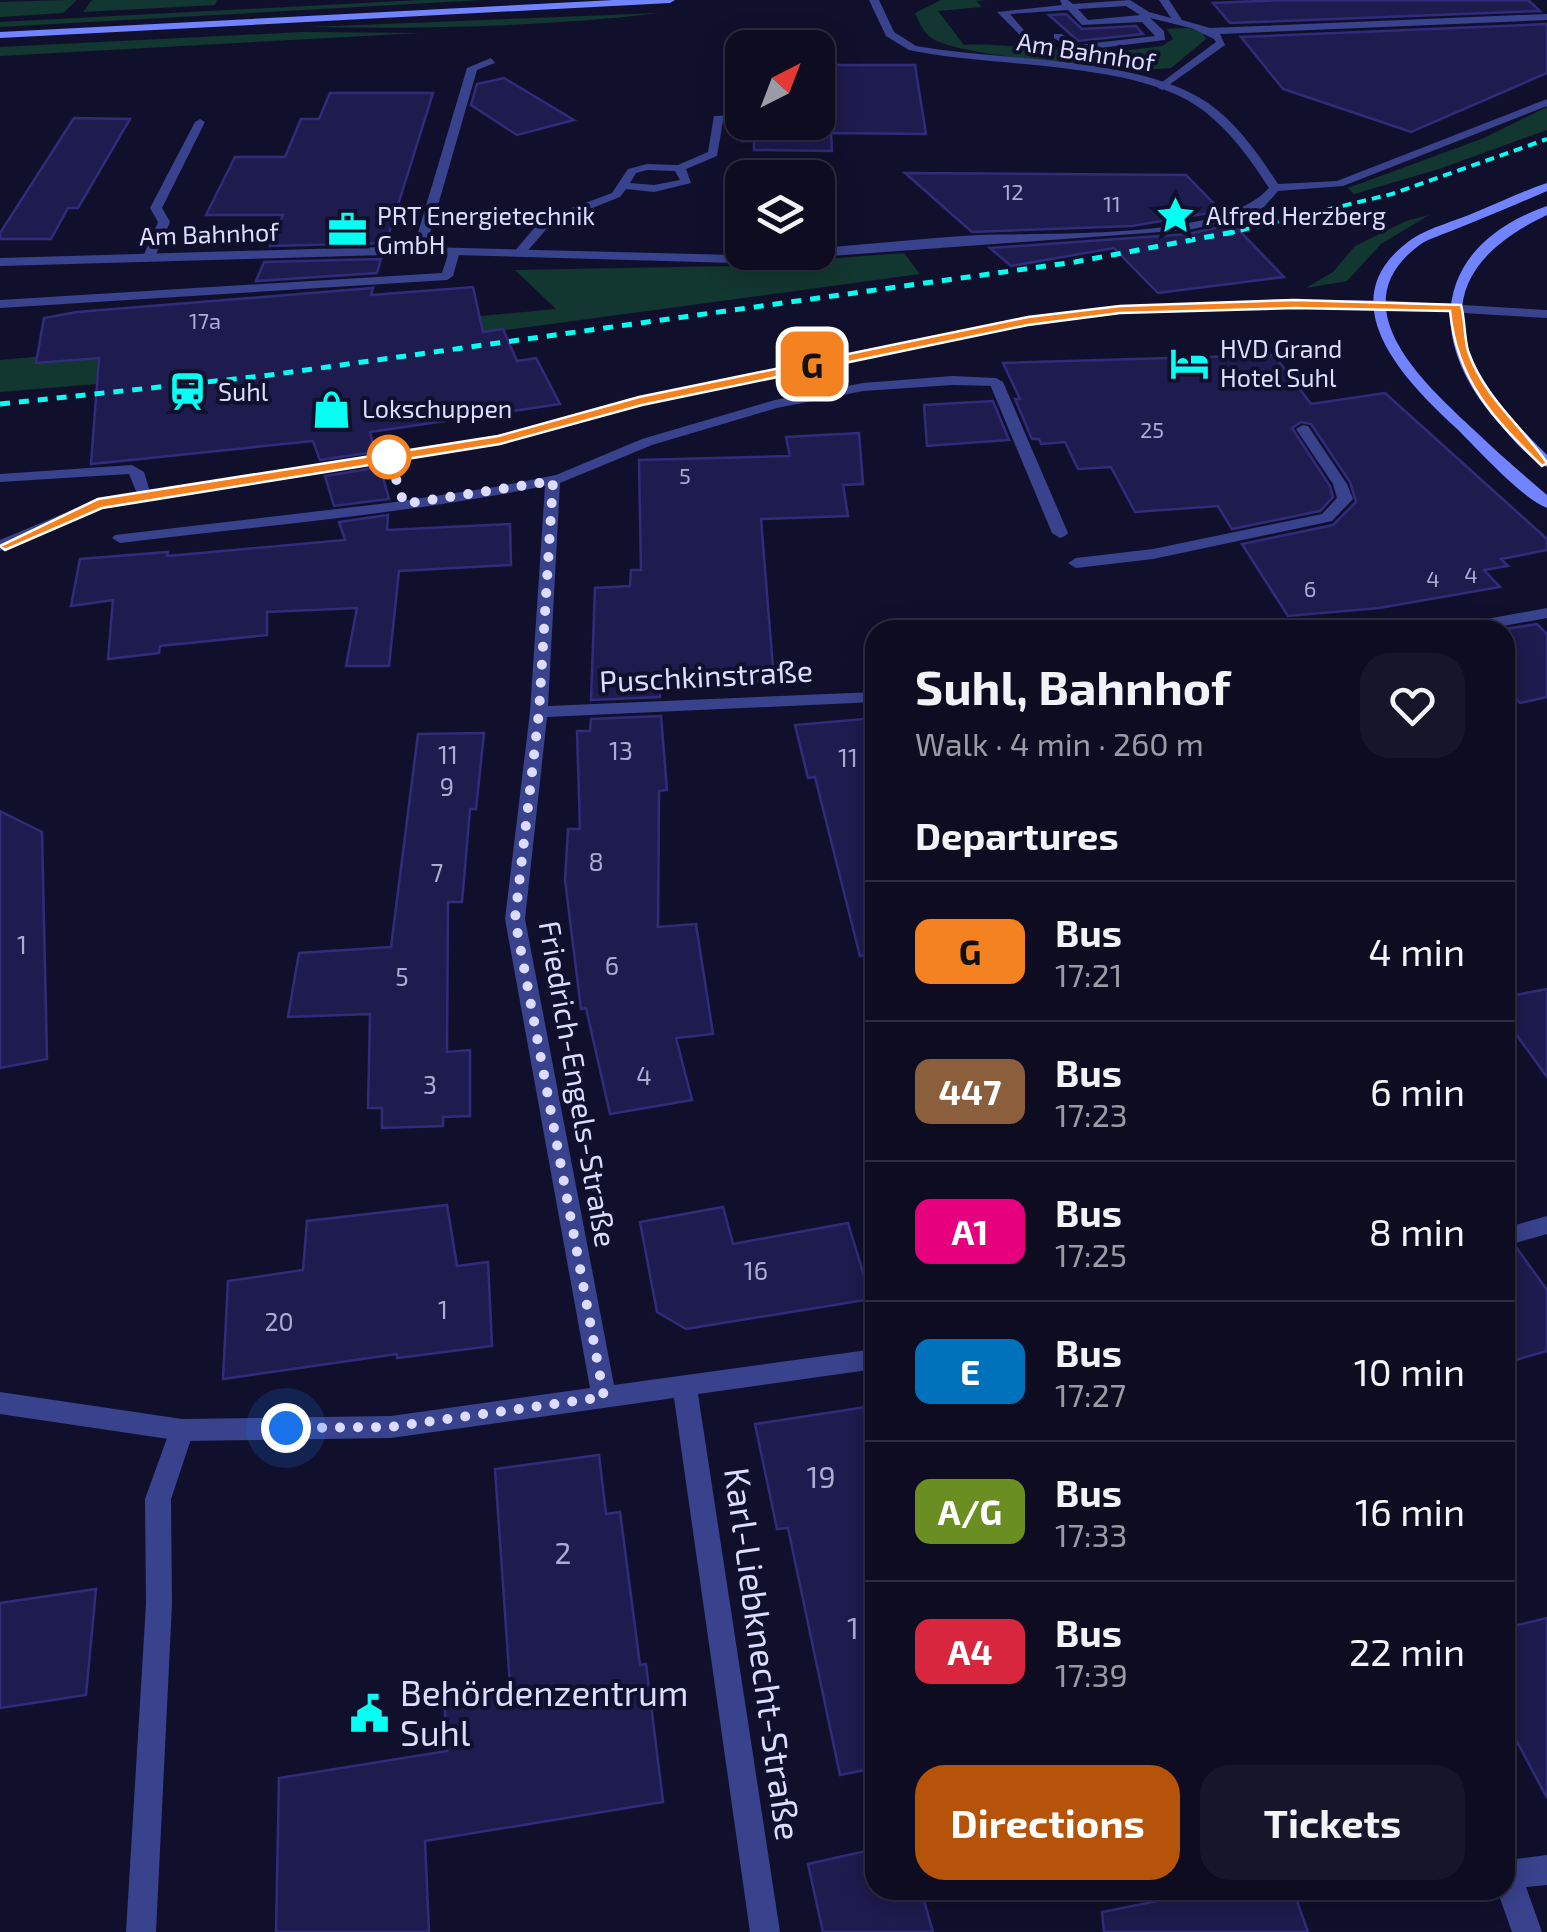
<!DOCTYPE html>
<html lang="en">
<head>
<meta charset="utf-8">
<style>
	:root { --surface:#0d0c21; --page:#16152a; --text:#f1f3f6; --muted:#9a9ba5; --line:#2d2c3f; --accent:#b45309 }
	body { margin:0; font-family:"Exo 2",sans-serif; background:var(--page); color:var(--text); height:100vh; display:flex; flex-direction:column; font-size:38px; white-space:nowrap }
	* { box-sizing:border-box; margin:0 }
	p { font-size:32px; color:var(--muted) }
	.icon { flex:none; width:55px; height:55px; fill:none; stroke:currentColor; stroke-width:2; stroke-linecap:round; stroke-linejoin:round }
	.map { position:relative; flex:1; overflow:hidden }
	.drawer { position:absolute; left:865px; top:620px; width:650px; height:1280px; display:flex; flex-direction:column; background:var(--surface); border-radius:30px; box-shadow:0 5px 25px #0003,0 0 0 2px var(--line) }
	.drawer>* { flex:none }
	.badge { padding:0 20px; border-radius:15px; font-size:35px; line-height:65px }
	.needle { width:65px; rotate:42deg }
	.controls { position:absolute; left:725px; top:30px; display:grid; gap:20px }
	.controls a { display:grid; place-items:center; width:110px; height:110px; border-radius:20px; background:var(--surface); box-shadow:0 5px 25px #0003,0 0 0 2px var(--line); font-size:50px }
	.you { position:absolute; width:50px; height:50px; margin:-25px; border:8px solid #fff; border-radius:50%; background:#1a73e8; box-shadow:0 0 0 15px #1a73e833 }
	.map>.badge { position:absolute; translate:-50% -50%; box-shadow:0 0 0 5px #fff }
	h2 { padding:0 50px; font-size:38px; line-height:90px }
	.round { display:grid; place-items:center; flex:none; width:105px; height:105px; border-radius:30px; background:var(--page) }
	.overview { display:flex; align-items:center; justify-content:space-between; height:170px; padding:0 50px }
	h1 { font-size:48px; font-weight:700; line-height:75px }
	.primary-button { display:flex; gap:20px; margin-top:auto; padding:20px 50px }
	.primary-button a { flex:1; height:115px; border-radius:30px; background:var(--accent); color:#fff; font-size:40px; font-weight:700; line-height:115px; text-align:center }
	.primary-button a+a { background:var(--page); color:var(--text) }
	ul { padding:0; list-style:none }
	li { display:flex; align-items:center; gap:30px; height:140px; padding:0 50px; border-top:2px solid var(--line) }
	li div { flex:1 }
	li b { display:block; font-size:38px }
	li em { font-style:normal }
	li .badge { min-width:110px; font-weight:700; text-align:center }
	.map>svg:first-child { display:block }
	.green { fill:#123730 }
	.building { fill:#1e1b4e; stroke:#302c7b; stroke-width:2.5 }
	.lines { fill:none; stroke-linecap:round; stroke-linejoin:round }
	.lane { fill:#39428d; fill-rule:evenodd }
	.street { fill:#39428d; fill-rule:evenodd }
	.secondary { fill:#7283ff; fill-rule:evenodd }
	.rail-far1 { stroke:#07fff3; stroke-width:4; stroke-dasharray:9 6; stroke-linecap:butt }
	.rail { stroke:#07fff3; stroke-width:5; stroke-dasharray:10 9; stroke-linecap:butt }
	.line { fill:#f58220; stroke:#fff; stroke-width:2.5 }
	.walk { stroke:#dbdcff; stroke-width:10; stroke-dasharray:0 18 }
	.stop-dot { fill:#fff; stroke:#f58220; stroke-width:5 }
	.labels { text-anchor:middle; stroke-width:8; stroke-linejoin:round; paint-order:stroke }
	.far-number-label { font-size:22px; fill:#acacd3 }
	.far-street-label { font-size:25px; fill:#dbdcff; stroke:#11102c }
	.far-poi-label { font-size:25px; fill:#dbdcff; stroke:#11102c; text-anchor:start }
	.number-label { font-size:25px; fill:#acacd3 }
	.street-label { font-size:30px; fill:#dbdcff; stroke:#11102c }
	.near-number-label { font-size:30px; fill:#acacd3 }
	.near-street-label { font-size:35px; fill:#dbdcff; stroke:#11102c }
	.near-poi-label { font-size:35px; fill:#dbdcff; stroke:#11102c; text-anchor:start }
</style>
</head>
<body>
<div class="map">
<svg width="1547" height="1932" viewBox="0 0 1547 1932">
	<rect width="100%" height="100%" fill="#11102c"/>
	<g class="green">
		<path d="M68,0h9l-14,13 -63,4v-15z"/>
		<path d="M92,0h125l-2,5 -132,7z"/>
		<path d="M420,0h63l-483,27v-5z"/>
		<path d="M941,0h46l-11,1 6,6 -44,4 26,34c31,-2 56,4 88,2 19,13 85,2 110,-1l11,-7 -6,-10 22,-1 13,5 4,6 -35,29 -27,2c-38,-2 -183,-14 -211,-31 -10,-6 -13,-16 -18,-26z"/>
		<path d="M659,13c-116,14 -233,16 -350,14z"/>
		<path d="M304,32l116,1 -420,23v-9z"/>
		<path d="M1547,107v23l-108,39 -85,25 -6,-6 136,-50z"/>
		<path d="M1429,215l-48,29 -34,37 -41,7 27,-16 22,-26 51,-25z"/>
		<path d="M904,253l16,21 -413,56 -410,50 -1,4 -96,8v-32l556,-51 -41,-39 217,-4z"/>
	</g>
	<g class="building">
		<path d="M1284,0h244l12,11 -310,12 -17,-20z"/>
		<path d="M1066,14l16,15 54,-3 7,8 -65,7 -29,-26z"/>
		<path d="M1547,24v49l-136,59 -128,-43 -42,-52z"/>
		<path d="M818,65h97l11,69 -95,-1 1,18 -78,-1v-9h-12l3,-19h73z"/>
		<path d="M504,78l70,42 -57,15 -46,-30 6,-21z"/>
		<path d="M330,93h103l-47,150 -116,3 13,-31h-77l29,-58h50l16,-38h18z"/>
		<path d="M74,118l56,1 -52,89h-10l-17,31h-51v-6z"/>
		<path d="M905,173l281,2 35,36 -89,15 -160,6z"/>
		<path d="M1233,224l51,53 -126,16 -44,-45 -103,18 -21,-18 198,-14z"/>
		<path d="M381,259l-4,14 -121,8 8,-19z"/>
		<path d="M473,287l10,45 20,-3 14,32 19,-3 24,46 -190,28 5,20 -55,8 -7,-19 -222,23 8,-106 -63,5 8,-45 33,-6 296,-24 -2,7z"/>
		<path d="M1274,355l37,49 74,-11 162,146v11l-46,9 7,7 -24,4 16,17 -121,21 -91,8 -46,-72 91,-19 23,-23 -6,-20 -39,-58 -10,-2 -9,6 38,58 3,11 -13,14 -88,18 -14,-23 -83,6 -24,-45 -33,2 -13,-27 -24,2 -2,-5h-7l-17,-40h5l-17,-36z"/>
		<path d="M993,401l16,39 -82,6 -3,-41z"/>
		<path d="M859,433l4,51 -20,1 5,31 -87,3 13,162 -109,2 -6,3 1,11 -69,3 4,-112 35,-2 1,-16h10l-2,-110 151,-4 -4,-19z"/>
		<path d="M380,467l9,32 -55,7 -9,-30z"/>
		<path d="M388,515l-1,15 123,-6 1,41 -112,6 -10,95h-43l11,-58 -90,4v23l-107,11 -1,7 -51,6 5,-59 -42,6 9,-47 88,-7 -1,4 178,-16 -6,-18z"/>
		<path d="M1537,624l10,10v63l-27,6 -15,-15v-59z"/>
		<path d="M661,716l6,74 -8,1 -1,136 38,-3 17,110 -37,4 16,62 -82,14 -24,-106 -5,1 -16,-129 3,-51h12l-3,-98h13l1,-12z"/>
		<path d="M875,718v236l-15,2 -45,-179 -7,1 -13,-53z"/>
		<path d="M484,733l-8,76h-6l-8,93h-14l-1,150 23,-2v66l-27,1v9l-61,2v-20h-14l2,-94 -82,3 11,-64 92,-6 27,-213z"/>
		<path d="M0,811l42,21 5,227 -47,9z"/>
		<path d="M1547,989v88l-42,-58v-22z"/>
		<path d="M447,1205l10,61 31,-4 4,84 -95,12v-4l-174,25 5,-98 75,-11 4,-49z"/>
		<path d="M723,1207l10,37 115,-21 23,76 -185,30 -29,-17 -17,-90z"/>
		<path d="M1516,1247l31,43v61l-42,12v-114z"/>
		<path d="M866,1407l9,36v325l-35,7 -52,-247 -11,1 -22,-105z"/>
		<path d="M599,1455l7,59 14,-2 20,153 6,-1 17,138 -238,39 4,91h-153l3,-154 168,-27 -3,-56 66,-10 -15,-216z"/>
		<path d="M96,1589l-10,106 -86,13v-105z"/>
		<path d="M1547,1618v180l-42,-79v-91z"/>
		<path d="M875,1849v41h46l12,42h-110l-15,-68z"/>
		<path d="M1213,1890h80l15,42h-204l-2,-20z"/>
	</g>
	<g class="lines">
		<g class="lane">
			<path d="M1060,0h8l5,4 57,-4 19,12 22,6 -12,-18h10l13,20 28,8 337,-14v6l-327,14 5,11 -63,45 -5,-3 1,-2 58,-43 -2,-3 -23,-11 -41,-10 14,13 1,9 -90,11 -21,-13v-4h8l15,11 78,-9 -13,-14 -60,3 -14,-15 -58,4 20,23 -5,3 -28,-28 65,-7zM1126,6l14,9 -52,5 -10,-11z"/>
			<path d="M742,115v6h-19l-6,35 -31,13 5,14 -37,9 -28,-3 -6,8 -70,28 -27,31 -10,-3 29,-34 70,-26 16,-24 19,-5 31,1 30,-13 6,-36zM647,170l28,1 5,9 -26,5 -24,-2 6,-10z"/>
			<path d="M200,119l5,3 -43,86 8,14 -16,37 -10,3 -2,-3 16,-37 -8,-14 45,-86z"/>
			<path d="M450,248l10,3 -7,25 -6,4 -447,28v-8l442,-27z"/>
			<path d="M991,379l12,3 65,151 -3,3 -5,2 -8,-5 -63,-151z"/>
			<path d="M1303,425l5,1 39,58 6,15 -21,22 -179,38 -77,9 -8,-5 8,-5 77,-9 169,-35 15,-16 -4,-14 -37,-55z"/>
			<path d="M132,465l12,7 7,23 -2,3h-10l-10,-24 -129,8v-8z"/>
			<path d="M182,1419l9,3 3,8 -23,69 1,105 -16,328h-30l20,-328 -1,-105 25,-69 3,-8z"/>
		</g>
		<g class="street">
			<path d="M869,0h10l15,32 22,14c83,15 224,10 292,57 29,20 51,52 70,81l59,-3 210,-82v7l-204,80 -65,5 -14,16 -30,13 -46,10 -454,33 -315,-9 -419,12v-8l414,-12 53,-178 24,-10 4,5 -18,7 -51,177 308,8 84,-3v-4c54,-4 107,-10 161,-13 70,-3 243,6 290,-47 -18,-28 -39,-57 -65,-77 -65,-51 -213,-43 -295,-61l-23,-14z"/>
			<path d="M1273,300h106l168,10v8l-168,-10h-106l-153,6 -92,11 -387,80 -142,39 -397,64 -102,43v-11l98,-41 400,-63 141,-39 389,-80 92,-11z"/>
			<path d="M952,376l44,2 7,4 -7,4 -44,-1 -89,6 -86,17 -125,37 -92,38 -12,223 327,-14v10l-328,15 -22,202 89,466 261,-36v20l-177,25 82,538h-30l-76,-534 -283,40 -209,3 -182,-27v-22l182,27 209,-3 199,-28 -85,-469 25,-207 15,-226c-140,28 -283,40 -425,57l-8,-5 3,-3 273,-32 107,-16 61,-12 86,-36 133,-39 88,-17z"/>
			<path d="M1547,608v10l-66,12h-35l8,-5z"/>
			<path d="M1547,1216v18l-42,12v-18z"/>
			<path d="M1505,1855l10,4 32,-4v30l-21,2 16,45h-30l-15,-42h8z"/>
		</g>
		<g class="secondary">
			<path d="M614,0h61l-5,3 -670,35v-6z"/>
			<path d="M1547,183v8c-30,13 -61,26 -91,38 -11,5 -26,9 -35,15 -85,61 4,140 52,185 24,23 49,45 74,66v13c-27,-11 -69,-59 -92,-81 -52,-48 -129,-128 -43,-188 18,-12 44,-18 64,-27 23,-9 47,-21 71,-29z"/>
			<path d="M1547,206v9c-138,65 -86,157 0,240v12c-19,-8 -37,-31 -51,-47 -73,-84 -60,-175 51,-214z"/>
		</g>
		<path class="rail-far1" d="M1226,234l166,-40 155,-55"/>
		<path class="rail" d="M0,404l263,-28 812,-114 164,-31"/>
	</g>
	<path class="line" d="M1294,300l167,5c4,14 3,31 7,46 16,47 55,76 79,112l-5,3c-49,-48 -85,-85 -92,-155l-156,-3 -174,5 -92,12 -386,80 -142,39 -398,64 -97,42 -5,-4 98,-47 400,-63 141,-39 389,-80 92,-11z"/>
	<g class="lines">
		<path class="walk" d="M286,1428l105,-1 213,-30 -89,-478 24,-207 14,-231 -149,23 -15,-47"/>
	</g>
	<defs>
		<symbol id="sight-bare" viewBox="-9 -9 18 18"><path d="M0-6L1.8-2.2L6-1.7L2.9 1.2L3.7 5.4L0 3.3L-3.7 5.4L-2.9 1.2L-6-1.7L-1.8-2.2Z" fill="#07fff3" stroke="#11102c" stroke-width="2.5" paint-order="stroke"/></symbol>
		<symbol id="office-bare" viewBox="-9 -9 18 18"><path d="M-6-3h4V-5.5h4V-3h4V5H-6ZM-1-4.5V-3h2v-1.5ZM-6 0V1H6V0Z" fill="#07fff3" stroke="#11102c" stroke-width="2.5" paint-order="stroke"/></symbol>
		<symbol id="hotel-bare" viewBox="-9 -9 18 18"><path d="M-6-4.5h1.5V1H6V5H4.5V3h-9V5H-6ZM-4 0a1.8 1.8 0 1 1 3.6 0ZM.5 0V-2.5h3Q6-2.5 6 0Z" fill="#07fff3" stroke="#11102c" stroke-width="2.5" paint-order="stroke"/></symbol>
		<symbol id="station-bare" viewBox="-9 -9 18 18"><path d="M-3-6H3Q5-6 5-4V2Q5 4 3 4L4.5 6H3L1.5 4h-3L-3 6H-4.5L-3 4Q-5 4-5 2V-4Q-5-6-3-6ZM-3.5-4v3h7v-3ZM-3.5 1v1.5H-2V1ZM2 1v1.5H3.5V1Z" fill="#07fff3" stroke="#11102c" stroke-width="2.5" paint-order="stroke"/></symbol>
		<symbol id="shop-bare" viewBox="-9 -9 18 18"><path d="M-5-2.5h2.3a2.7 3.5 0 0 1 5.4 0H5L5.5 6h-11ZM-1.5-2.5h3a1.5 2.3 0 0 0-3 0Z" fill="#07fff3" stroke="#11102c" stroke-width="2.5" paint-order="stroke"/></symbol>
		<symbol id="civic-bare" viewBox="-9 -9 18 18"><path d="M-.6-6.5H3V-4.5H.6V-3L4-1V1h2V6H-6V1h2V-1L-.6-3ZM-1.2 2.5V6h2.4V2.5Z" fill="#07fff3" stroke="#11102c" stroke-width="2.5" paint-order="stroke"/></symbol>
	</defs>
	<g fill-rule="evenodd">
		<use href="#sight-bare" x="1148" y="188" width="55" height="55"/>
		<use href="#office-bare" x="320" y="202" width="55" height="55"/>
		<use href="#hotel-bare" x="1162" y="336" width="55" height="55"/>
		<use href="#station-bare" x="160" y="364" width="55" height="55"/>
		<use href="#shop-bare" x="304" y="382" width="55" height="55"/>
		<use href="#civic-bare" x="342" y="1686" width="55" height="55"/>
	</g>
	<circle class="stop-dot" cx="389" cy="457" r="20"/>
	<g class="labels">
		<g class="far-number-label">
			<text x="1013" y="200">12</text>
			<text x="1112" y="212">11</text>
			<text x="205" y="329">17a</text>
			<text x="1152" y="438">25</text>
			<text x="685" y="484">5</text>
			<text x="1471" y="583">4</text>
			<text x="1433" y="587">4</text>
			<text x="1310" y="597">6</text>
		</g>
		<g class="far-street-label">
			<text transform="translate(1086 52) rotate(9)" y="9">Am Bahnhof</text>
			<text transform="translate(209 234) rotate(-2)" y="9">Am Bahnhof</text>
		</g>
		<g class="far-poi-label">
			<text x="377" y="225">PRT Energietechnik<tspan x="377" dy="29">GmbH</tspan></text>
			<text x="1206" y="225">Alfred Herzberg</text>
			<text x="1220" y="358">HVD Grand<tspan x="1220" dy="29">Hotel Suhl</tspan></text>
			<text x="218" y="401">Suhl</text>
			<text x="362" y="418">Lokschuppen</text>
		</g>
		<g class="number-label">
			<text x="621" y="760">13</text>
			<text x="448" y="764">11</text>
			<text x="848" y="767">11</text>
			<text x="447" y="796">9</text>
			<text x="596" y="871">8</text>
			<text x="437" y="882">7</text>
			<text x="22" y="954">1</text>
			<text x="612" y="975">6</text>
			<text x="402" y="986">5</text>
			<text x="644" y="1085">4</text>
			<text x="430" y="1094">3</text>
			<text x="756" y="1280">16</text>
			<text x="443" y="1319">1</text>
			<text x="279" y="1331">20</text>
		</g>
		<g class="street-label">
			<text transform="translate(706 677) rotate(-3)" y="10">Puschkinstraße</text>
			<text transform="translate(577 1084) rotate(80)" y="10">Friedrich-Engels-Straße</text>
		</g>
		<g class="near-number-label">
			<text x="821" y="1488">19</text>
			<text x="563" y="1564">2</text>
			<text x="853" y="1639">1</text>
		</g>
		<g class="near-street-label">
			<text transform="translate(762 1654) rotate(82)" y="12">Karl-Liebknecht-Straße</text>
		</g>
		<g class="near-poi-label">
			<text x="400" y="1706">Behördenzentrum<tspan x="400" dy="40">Suhl</tspan></text>
		</g>
	</g>
</svg>
<div class="controls">
<a><svg class="needle" viewBox="-14 -14 28 28"><path d="M0-13l5 13h-10z" fill="#e53935"/><path d="M0 13l5-13h-10z" fill="#9a9ba5"/></svg></a>
<a><svg class="icon" aria-label="layers" viewBox="0 0 24 24"><path d="M12 4l9 5-9 5-9-5zM3 14l9 5 9-5"/></svg></a>
</div>
<div class="you" style="left:286px;top:1428px"></div>
<b class="badge" style="left:812px;top:364px;background:#f58220;color:#111">G</b>
<section class="drawer">
<div class="overview"><div><h1>Suhl, Bahnhof</h1><p>Walk · 4 min · 260 m</p></div><a class="round"><svg class="icon" aria-label="heart" viewBox="0 0 24 24"><path d="M12 20l-8-8c-3-5 5-10 8-4 3-6 11-1 8 4z"/></svg></a></div>
<h2>Departures</h2>
<ul>
<li><span class="badge" style="background:#f58220;color:#111">G</span><div><b>Bus</b><p>17:21</p></div><em>4 min</em></li>
<li><span class="badge" style="background:#8b5e3c;color:#fff">447</span><div><b>Bus</b><p>17:23</p></div><em>6 min</em></li>
<li><span class="badge" style="background:#e6007e;color:#fff">A1</span><div><b>Bus</b><p>17:25</p></div><em>8 min</em></li>
<li><span class="badge" style="background:#0072bc;color:#fff">E</span><div><b>Bus</b><p>17:27</p></div><em>10 min</em></li>
<li><span class="badge" style="background:#6b8e23;color:#fff">A/G</span><div><b>Bus</b><p>17:33</p></div><em>16 min</em></li>
<li><span class="badge" style="background:#d7263d;color:#fff">A4</span><div><b>Bus</b><p>17:39</p></div><em>22 min</em></li>
</ul>
<div class="primary-button"><a>Directions</a><a>Tickets</a></div>
</section>
</div>
</body>
</html>
